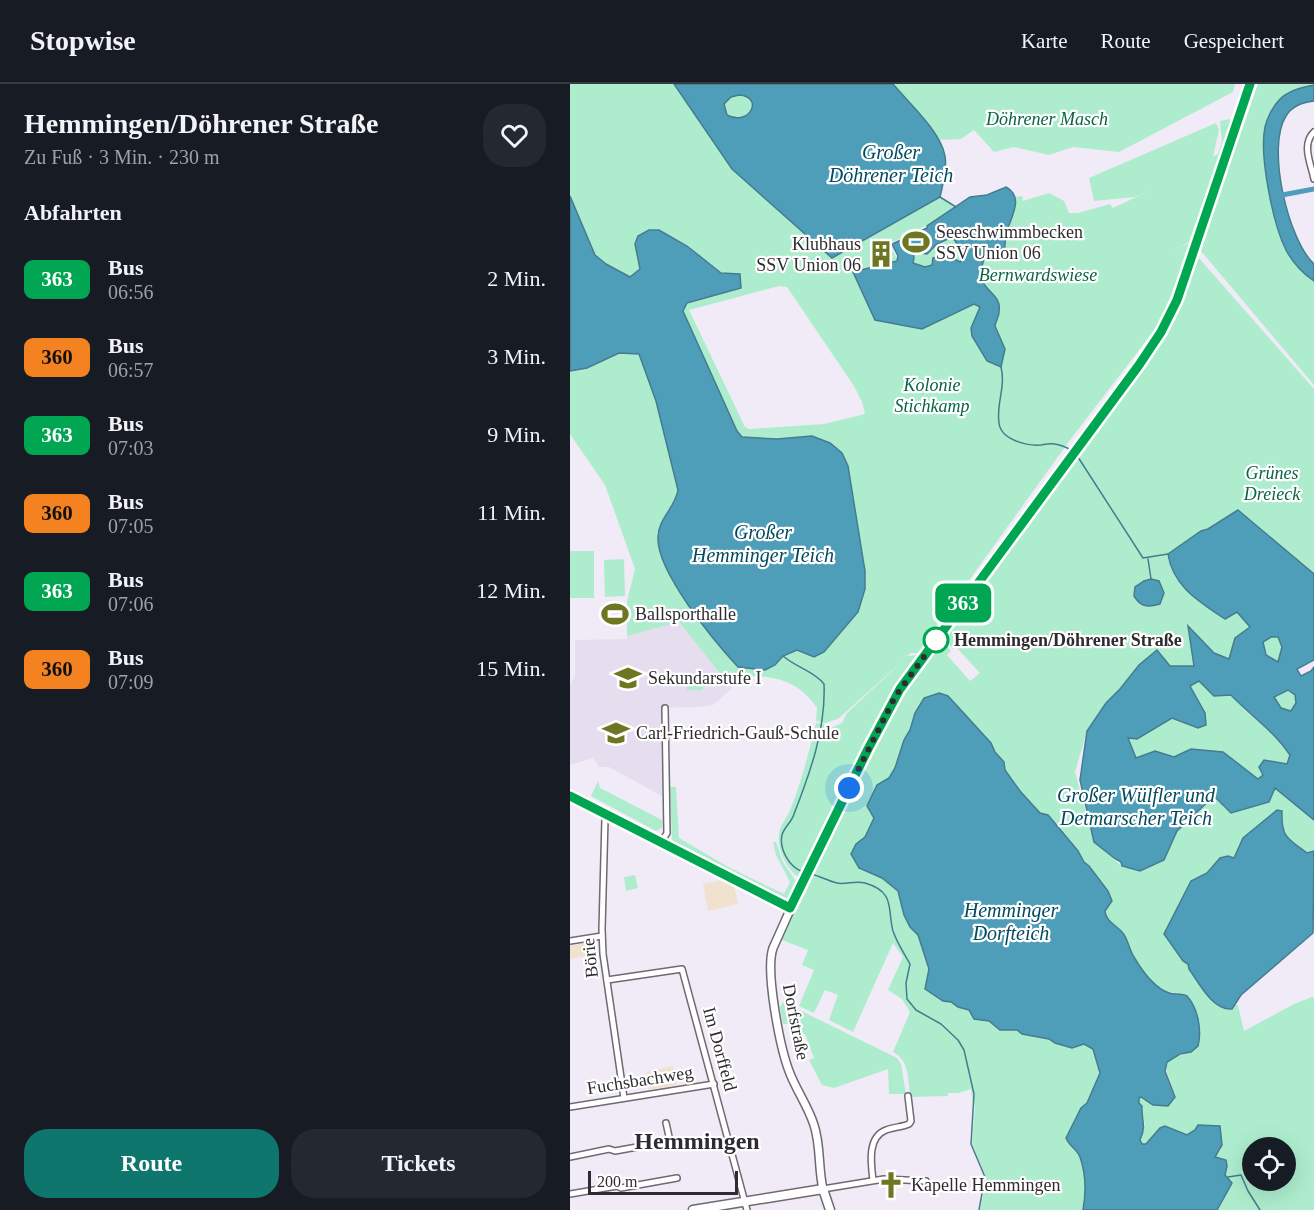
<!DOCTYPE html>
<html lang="de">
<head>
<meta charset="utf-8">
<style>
	:root { --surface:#171b24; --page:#242831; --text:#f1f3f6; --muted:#9ea1a6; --line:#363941; --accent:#0f766e }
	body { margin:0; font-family:Georgia,serif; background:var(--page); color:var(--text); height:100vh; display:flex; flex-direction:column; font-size:22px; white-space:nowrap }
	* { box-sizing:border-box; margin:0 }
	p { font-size:20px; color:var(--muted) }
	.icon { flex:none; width:33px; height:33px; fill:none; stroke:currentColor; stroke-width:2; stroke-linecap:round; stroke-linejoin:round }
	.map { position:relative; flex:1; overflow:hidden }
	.details { display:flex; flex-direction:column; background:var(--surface); width:570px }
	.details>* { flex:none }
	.badge { padding:0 12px; border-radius:9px; font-size:21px; line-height:39px }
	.controls { position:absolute; left:672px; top:1053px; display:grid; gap:12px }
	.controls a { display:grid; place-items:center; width:54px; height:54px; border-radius:50%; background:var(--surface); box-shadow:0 6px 24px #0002; font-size:30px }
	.scale { position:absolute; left:18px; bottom:15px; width:150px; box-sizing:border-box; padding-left:6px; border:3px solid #2e2c30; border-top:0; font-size:16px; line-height:21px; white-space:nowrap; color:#2e2c30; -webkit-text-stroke:4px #fff; paint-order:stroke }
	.you { position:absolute; width:30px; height:30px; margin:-15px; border:4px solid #fff; border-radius:50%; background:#1a73e8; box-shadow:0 0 0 9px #1a73e833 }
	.map>.badge { position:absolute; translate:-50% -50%; box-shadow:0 0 0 3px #fff }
	h2 { padding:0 24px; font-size:22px; line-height:54px }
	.round { display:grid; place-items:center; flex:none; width:63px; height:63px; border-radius:24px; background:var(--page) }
	.summary { display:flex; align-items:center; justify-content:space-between; height:102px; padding:0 24px }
	h1 { font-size:28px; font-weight:700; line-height:45px }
	.action { display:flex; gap:12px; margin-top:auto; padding:12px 24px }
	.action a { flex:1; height:69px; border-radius:24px; background:var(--accent); color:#fff; font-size:24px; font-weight:700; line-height:69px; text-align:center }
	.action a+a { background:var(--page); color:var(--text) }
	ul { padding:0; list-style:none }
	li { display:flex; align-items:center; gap:18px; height:78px; padding:0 24px }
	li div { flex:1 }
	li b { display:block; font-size:22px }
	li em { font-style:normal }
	li .badge { min-width:66px; font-weight:700; text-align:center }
	header { display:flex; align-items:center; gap:36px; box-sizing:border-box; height:84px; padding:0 30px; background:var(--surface); border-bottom:2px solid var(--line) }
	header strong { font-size:28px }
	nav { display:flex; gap:33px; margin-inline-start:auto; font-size:21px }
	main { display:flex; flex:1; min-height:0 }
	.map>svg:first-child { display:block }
	.built { fill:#e6deef }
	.industrial { fill:#f1e1cf }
	.green { fill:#adedce; fill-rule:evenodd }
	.water { fill:#4f9eb9; stroke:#457c90; stroke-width:1.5; fill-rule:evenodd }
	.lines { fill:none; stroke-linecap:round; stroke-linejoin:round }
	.stream { stroke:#457c90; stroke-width:1.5 }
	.canal { stroke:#4f9eb9; stroke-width:5 }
	.minor-casing { stroke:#6e6972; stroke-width:8 }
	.tertiary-casing { stroke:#6e6972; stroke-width:10 }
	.secondary-casing { stroke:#6e6972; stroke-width:11 }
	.minor { stroke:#fff; stroke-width:5 }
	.tertiary { stroke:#fff; stroke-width:7 }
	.secondary { stroke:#fff; stroke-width:8 }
	.line-casing { stroke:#fff; stroke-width:14 }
	.line { stroke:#00a651; stroke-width:9 }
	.walk { stroke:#2e2c30; stroke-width:6; stroke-dasharray:0 10.8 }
	.stop-dot { fill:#fff; stroke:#00a651; stroke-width:3 }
	.labels { text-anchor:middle; stroke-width:4.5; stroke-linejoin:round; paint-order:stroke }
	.park-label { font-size:18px; font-style:italic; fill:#0a6445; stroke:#fff }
	.poi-label { font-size:18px; fill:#2e2c30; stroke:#fff; text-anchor:start }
	.stop-label { font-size:18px; font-weight:bold; fill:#2e2c30; stroke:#fff; text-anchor:start }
	.street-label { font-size:18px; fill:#2e2c30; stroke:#fff }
	.water-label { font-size:20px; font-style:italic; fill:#024a5e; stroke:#fff }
	.district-label { font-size:24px; font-weight:bold; fill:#2e2c30; stroke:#fff }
</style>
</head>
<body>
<header>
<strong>Stopwise</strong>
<nav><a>Karte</a><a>Route</a><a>Gespeichert</a></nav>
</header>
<main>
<section class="details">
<div class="summary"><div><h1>Hemmingen/Döhrener Straße</h1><p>Zu Fuß · 3 Min. · 230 m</p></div><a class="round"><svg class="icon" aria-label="heart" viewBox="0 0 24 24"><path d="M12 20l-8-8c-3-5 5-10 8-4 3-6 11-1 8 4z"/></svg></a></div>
<h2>Abfahrten</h2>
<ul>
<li><span class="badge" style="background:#00a651;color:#fff">363</span><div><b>Bus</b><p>06:56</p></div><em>2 Min.</em></li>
<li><span class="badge" style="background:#f58220;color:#111">360</span><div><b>Bus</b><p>06:57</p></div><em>3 Min.</em></li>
<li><span class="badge" style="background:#00a651;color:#fff">363</span><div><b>Bus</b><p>07:03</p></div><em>9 Min.</em></li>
<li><span class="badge" style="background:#f58220;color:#111">360</span><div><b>Bus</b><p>07:05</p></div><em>11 Min.</em></li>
<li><span class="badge" style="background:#00a651;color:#fff">363</span><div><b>Bus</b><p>07:06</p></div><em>12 Min.</em></li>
<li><span class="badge" style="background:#f58220;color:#111">360</span><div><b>Bus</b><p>07:09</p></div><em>15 Min.</em></li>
</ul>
<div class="action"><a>Route</a><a>Tickets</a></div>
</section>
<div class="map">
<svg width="744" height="1126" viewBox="0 0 744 1126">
	<rect width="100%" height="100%" fill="#f0ebf6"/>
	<path class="built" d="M109,538l40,39 16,18 -4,10 -18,16 -14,2 -37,1v88l-53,-29h-10l-6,-9 -23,7v-81l5,-7v-37l52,-1v-3z"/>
	<g class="industrial">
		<path d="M152,796l12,6 4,18 -30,7 -5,-27z"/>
		<path d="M23,857l3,13 -26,5v-13z"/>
		<path d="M103,982l4,19 -28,5 -3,-18z"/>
	</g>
	<g class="green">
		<path d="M0,0h104l58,85 100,89 108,-61 16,10 -19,13 -44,22h-4l7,15 2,-1 -1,5 -44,12 69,56 51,-26 7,4 -9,21 29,39 5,-18 -10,-24c1,-4 4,-9 4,-13 4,-24 -29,-17 -14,-56l19,-1 3,-22 8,-26v-10l7,-1 1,5 26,-8 15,8 5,12h9l32,-9 3,4 38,-18 -16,7 -41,4 -5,-23 127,-55 3,7 -6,27 5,-3 4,-12 -2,-21 16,-3 -24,64 -16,51 -5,8 -16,8 16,-7 -29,78 -92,120 -139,193 -10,20h-10l-4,3 13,-1 -28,39 -92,184c-13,-7 -23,-29 -21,-44 1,-9 9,-18 12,-26 11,-28 18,-56 25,-85l10,1v6l16,-7 5,-10 59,-55 -68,61 -13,4 -9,-2 1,-13c-24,-36 -57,-32 -95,-32l-43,-54 -52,14v-35l8,-32 -30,-84 -35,-51v-63l17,-3 32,-15 20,1 18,47 21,89 -2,12 -11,15 -6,31 14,35 65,84 27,3 10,-5 8,-9 14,-7 17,8c12,-6 19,-15 28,-25 53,-59 0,-137 -30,-196l-35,3 -35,-2 -5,-6 -54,-120 4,-7 54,-16 -54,-43 -25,-13 -27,12 5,25 -10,9 -24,-14 -11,-9 -25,-59zM318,161l5,13 -19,5 -4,-11zM209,202l8,1 67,99 8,16 3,12 -41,10 -75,5 -4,-2 -56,-117z"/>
		<path d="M323,0h342l-2,8 -114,60 -46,-5 -24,8 -35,-8 -20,5 -20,-22 -13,9 -21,1z"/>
		<path d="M688,0h56l-30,11 -5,4 -9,95 44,86v105l-114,-135z"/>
		<path d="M169,11c26,2 10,31 -12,20l-3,-11 7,-7z"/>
		<path d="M382,153l13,17 -5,8 -35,5 -12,-4 -1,-11 15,2 10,-10z"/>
		<path d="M623,171l5,2 116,132v185l-76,-64 -30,19 -7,2 -33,23 69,58 13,15 -15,11 -6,21 -15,-6 -26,-27 6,40h-24l-14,-16 -17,15 -19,24 -14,14 -19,28 -12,41 19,70 28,24 18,5 24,-11 13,-29 37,-36 60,-8 40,33v31l-7,2c-19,-15 -26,-16 -26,-42l-38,27 -9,20h-14l-13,15 -16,8 -8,80 5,3 2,5 23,32 19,8 3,-4h3l6,26 50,-27 18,-7 2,1v212h-97l15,-27 -7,-8 1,-15 -11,-3 6,-7 -2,-24 -21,-1 -3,5 -8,5c-10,-1 -15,-10 -25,-9l-14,17 -5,1 -3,-1 5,-19 -3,-9v-9l-3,-3v-5l2,-1c9,5 16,9 27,9l7,-9 -10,-31 6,-8 20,-6 7,-6c6,-25 -3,-37 -20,-53 -20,1 -36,-21 -44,-36 -5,-8 -8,-21 -16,-28 -7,-6 -12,-8 -13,-18l6,-7 -3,-13 -19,-25 -5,-4 -6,-11 -30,-36 -8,-2 -12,-12 -24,-31v-8l-9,-9 -4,-10 -43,-47 -14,-2 -10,4 -9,15 -5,17 -6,10 -9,28 -6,10 -12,7 -8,27 5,5 -9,20 -9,7 -5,10 8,14 23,10 16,13 6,24 6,12 8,8 11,34 -4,20 18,12 8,1 7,5 11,3 9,8 11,3 11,9h17l5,4 27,5 6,4 17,5 12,-4 9,5 7,24 -13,30 -6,5 -15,30c3,8 10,11 14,19 6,17 6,36 3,53h-103l6,-28v-5l-14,-33 3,-39h-2l-2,-16 -12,4h-11v3l-38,1c-2,-18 0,-36 -17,-45l17,-40 -8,-13 -14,-9 15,-33 -10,-14 -40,89 -24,-12 9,-25 -13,-5 -11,23 -15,-7 15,-36 -12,-5 6,-15 -26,-10 34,-80 86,-169 39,-53 10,13 -4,4 23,26 10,-8 -24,-26 -3,2 -9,-13 160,-216 -1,-2 52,-72zM682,1064h34v32h-34z"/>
		<rect x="0" y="467" width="24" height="47"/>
		<path d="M54,475l1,37 -20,1 -1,-37z"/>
		<path d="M701,553h7l4,10 -4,16 -12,-8 -3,-13z"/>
		<path d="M116,595h17v11h-16z"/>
		<path d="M629,597l32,14 15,16 32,27 12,17 -3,9 -24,11 -5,4 -35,-27 -32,-3 -17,8 -19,-6 -19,7 -8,-20 9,1 35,-22 26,11 7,-15 -15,-27z"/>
		<path d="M718,605l7,6 1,8 -4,8 -11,-3 -7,-11z"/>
		<path d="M28,697l2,7 62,32v8l-6,3 -65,-35z"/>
		<path d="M100,703h6l3,51 51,30 54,26 6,-12 -14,-27 -3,-13h3l7,20 14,21 -7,14 -7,3 -52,-25 -59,-34z"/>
		<path d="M65,791l3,13 -12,3 -2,-14z"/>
		<path d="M213,918l114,56 4,6 5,30h-17l-1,-25 -54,19 -12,-3 -13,-25 5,-2 -9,-24h-4l-8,-10h-10l-3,-17z"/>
	</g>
	<g class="water">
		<path d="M104,0h219c16,19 48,48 52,72 2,13 -2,28 -5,41l-108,61 -100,-89zM169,11c26,2 10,32 -12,20l-3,-11 7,-7z"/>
		<path d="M744,1v16c-10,1 -22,5 -28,15 -20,31 2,124 28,148v17c-12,-8 -21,-18 -28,-31 -13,-26 -27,-94 -21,-123 2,-9 8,-21 15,-28 8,-8 23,-12 34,-14z"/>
		<path d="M436,103c18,10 6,28 1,44 -2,8 -2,16 -3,24l-8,5 -11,-3c-15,36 18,31 14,55 0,4 -3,9 -4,14l10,23 -4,18 -14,-6 -15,-25 -1,-8 9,-21 -6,-3 -52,25 -47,-9 -22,-48 44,-11 1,-5 -6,-12 35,-16v-2l43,-29 17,-2zM382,153l13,17 -5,8 -11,-6 -16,2 -1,7 -7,2 -12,-4 1,-5 -1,-6 14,2 10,-10z"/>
		<path d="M0,112l25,59 11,9 24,13 10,-8 -5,-25 3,-8 11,-6h10l28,16 34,27 19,1 1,14 -54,15 -4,8 54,120 5,6 35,2 35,-3 18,7 12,10 6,13 17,105v18l-7,23 -34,40 -10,5 -17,-7 -14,6 -8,9 -10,5 -27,-3c-24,-26 -82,-96 -80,-130 0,-18 17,-29 20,-47l-22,-89 -17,-47 -20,-1 -32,15 -17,3z"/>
		<path d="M668,426l76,64v86l-17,9 4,7 10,-5 3,-4v153l-39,-32 -6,14 -38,11 -17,-17 -37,35 -13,29 -24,11 -18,-5 -1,-4 -7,-4 -20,-16 -14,-62 7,-49 19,-28 14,-14 19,-24 18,-15 13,16h24l-6,-40 26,27 15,6 6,-21 15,-11 -13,-15 -12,7c-25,-17 -52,-32 -57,-65l33,-23 7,-2zM701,553h7l4,10 -4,15 -12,-7 -3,-13zM629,597l15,15 17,-1c20,21 43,36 59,60l-3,9 -23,-4 -5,7 4,8 -5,4 -35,-27 -32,-3 -17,8 -19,-6 -19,7 -8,-20 9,1 35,-21 26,10 8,-3 -1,-12 -15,-27zM718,606l7,5 1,8 -5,8 -10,-3 -7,-11z"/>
		<path d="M581,495l8,2 5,12 -4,11c-13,4 -19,3 -26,-8l1,-9 9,-6z"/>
		<path d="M369,609l9,3 43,47 4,9 9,10 1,8 15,21 20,22 8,2 30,36 6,11 5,4 19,25 4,10 -7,10c1,11 10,13 17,21 6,6 7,18 12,25 7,12 20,31 35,36 6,2 12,0 18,3 11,12 15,34 11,50l-7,6 -11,2 -13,8 -2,9 10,26 -7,9 -15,-1 -12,-8 -2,1v5l3,3c-1,14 5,19 -2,34l2,4h4l14,-16 5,-2 22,9 8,-5 3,-5 22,1 2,19 -7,12 11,3 1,6 -2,9 7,8 -15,27h-134c3,-17 3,-36 -3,-53 -3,-8 -11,-11 -14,-19l15,-30 6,-5 13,-30 -7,-24 -9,-5 -12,4 -17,-5 -6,-4 -27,-5 -5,-4h-17l-11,-9 -15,-2 -5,-9 -11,-3 -7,-5 -8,-1 -18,-12 4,-20 -11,-34 -8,-8 -6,-12 -6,-24 -16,-13 -23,-10 -8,-14 5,-10 9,-7 9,-19 -7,-12 10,-21 12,-7 6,-10 9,-28 6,-10 5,-17 9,-15z"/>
		<path d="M707,726l5,1c-1,26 5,27 25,42l7,-2 -1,82 -72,62 -9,14c-19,2 -33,-26 -43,-40l-1,-5 -5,-3 -19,-27 27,-53 16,-8 13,-15 8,-2 6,2 9,-20z"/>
	</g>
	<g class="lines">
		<g class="stream">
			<path d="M370,113l16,10"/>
			<path d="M431,283c5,20 -5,37 -2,56 2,17 28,23 42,22 5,-1 9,-2 14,-1 6,1 13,4 18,7"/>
			<path d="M506,370l67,104 25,-4"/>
			<path d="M578,475l3,20"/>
			<path d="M213,572c14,12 31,15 41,28 2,45 -14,89 -30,130 -2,8 -10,13 -12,21 -3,14 7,32 21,37"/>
			<path d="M241,790c9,2 17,7 26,9 9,2 18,-3 28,0 31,9 22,26 28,48 4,12 11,22 17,33l-4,19 1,16 9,11 25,14 17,16 6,10 10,44 -3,50 14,33 -6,33"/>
			<path d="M658,1093l13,-2 7,16 12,19"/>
		</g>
		<path class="canal" d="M707,112l37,-7"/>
		<defs>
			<g id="minor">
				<path d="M744,48c-13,12 -3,32 0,47"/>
				<path d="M38,730l-3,5 -3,110 1,25 21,144"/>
				<path d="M92,757l5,-8 -2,-125"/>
				<path d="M0,857l32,-5"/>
				<path d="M37,896l75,-11 65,241"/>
				<path d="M0,1023l144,-23"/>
				<path d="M0,1073l39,-8 6,2 55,-10 -4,-18"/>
				<path d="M303,1096c-2,-16 -6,-43 13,-50 8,-3 16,-3 23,-6l2,-3 -3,-25"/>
				<path d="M253,1105l61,-10 42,2"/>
				<path d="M0,1110l47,-8 4,2 56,-10"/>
			</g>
			<g id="tertiary">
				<path d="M0,712l221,112"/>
				<path d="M253,1105c-5,-21 -2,-43 -9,-64 -6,-19 -18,-35 -25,-54 -9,-24 -24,-100 -16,-123l35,-78 92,-181 230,-312 31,-45 13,-24 76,-224"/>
			</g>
			<path id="secondary" d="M123,1126l130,-21 7,21"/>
		</defs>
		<use href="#minor" class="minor-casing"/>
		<use href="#tertiary" class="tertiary-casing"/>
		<use href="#secondary" class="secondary-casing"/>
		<use href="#minor" class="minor"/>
		<use href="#tertiary" class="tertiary"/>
		<use href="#secondary" class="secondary"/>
	</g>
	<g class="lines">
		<defs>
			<path id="line" d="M0,712l220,112 78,-159 32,-60 239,-324 22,-33 16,-32 73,-216"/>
		</defs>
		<use href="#line" class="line-casing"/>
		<use href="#line" class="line"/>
		<path class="walk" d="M279,704l46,-91 41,-57"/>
	</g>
	<defs>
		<symbol id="stadium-bare" viewBox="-9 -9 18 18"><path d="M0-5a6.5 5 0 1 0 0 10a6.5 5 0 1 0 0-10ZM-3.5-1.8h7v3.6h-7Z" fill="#6d7620" stroke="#fff" stroke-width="2.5" paint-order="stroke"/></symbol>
		<symbol id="building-bare" viewBox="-9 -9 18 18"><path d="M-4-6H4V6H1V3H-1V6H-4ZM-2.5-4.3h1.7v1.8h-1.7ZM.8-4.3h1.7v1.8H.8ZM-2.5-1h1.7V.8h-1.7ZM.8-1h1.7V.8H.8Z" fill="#6d7620" stroke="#fff" stroke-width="2.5" paint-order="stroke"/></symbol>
		<symbol id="school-bare" viewBox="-9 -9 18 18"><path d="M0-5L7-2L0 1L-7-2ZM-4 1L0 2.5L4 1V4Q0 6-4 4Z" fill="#6d7620" stroke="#fff" stroke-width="2.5" paint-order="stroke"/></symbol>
		<symbol id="church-bare" viewBox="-9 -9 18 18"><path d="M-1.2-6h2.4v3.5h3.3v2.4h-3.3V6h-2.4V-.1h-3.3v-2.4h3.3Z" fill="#6d7620" stroke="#fff" stroke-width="2.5" paint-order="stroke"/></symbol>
	</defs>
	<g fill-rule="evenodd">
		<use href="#stadium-bare" x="327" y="139" width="38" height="38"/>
		<use href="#building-bare" x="292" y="151" width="38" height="38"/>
		<use href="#stadium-bare" x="26" y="511" width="38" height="38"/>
		<use href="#school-bare" x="39" y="575" width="38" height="38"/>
		<use href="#school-bare" x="27" y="630" width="38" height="38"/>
		<use href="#church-bare" x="302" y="1082" width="38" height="38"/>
	</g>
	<circle class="stop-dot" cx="366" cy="556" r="12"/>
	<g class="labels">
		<g class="park-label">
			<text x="477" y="41">Döhrener Masch</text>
			<text x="468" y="197">Bernwardswiese</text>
			<text x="362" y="307">Kolonie<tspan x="362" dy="21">Stichkamp</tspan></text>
			<text x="702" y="395">Grünes<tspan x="702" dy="21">Dreieck</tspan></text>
		</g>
		<g class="poi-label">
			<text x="366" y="154">Seeschwimmbecken<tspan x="366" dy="21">SSV Union 06</tspan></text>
			<text x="291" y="166" text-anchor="end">Klubhaus<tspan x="291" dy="21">SSV Union 06</tspan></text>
			<text x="65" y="536">Ballsporthalle</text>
			<text x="78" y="600">Sekundarstufe I</text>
			<text x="66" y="655">Carl-Friedrich-Gauß-Schule</text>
			<text x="341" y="1107">Kapelle Hemmingen</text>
		</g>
		<g class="stop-label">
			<text x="384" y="562">Hemmingen/Döhrener Straße</text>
		</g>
		<g class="street-label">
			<text transform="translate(20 874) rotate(-96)" y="6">Börie</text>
			<text transform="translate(226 938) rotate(79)" y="6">Dorfstraße</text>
			<text transform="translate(150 965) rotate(75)" y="6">Im Dorffeld</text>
			<text transform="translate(70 996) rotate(-9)" y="6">Fuchsbachweg</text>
		</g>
		<g class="water-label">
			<text x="321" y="75">Großer<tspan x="321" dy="23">Döhrener Teich</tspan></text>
			<text x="193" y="455">Großer<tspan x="193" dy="23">Hemminger Teich</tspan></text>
			<text x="566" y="718">Großer Wülfler und<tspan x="566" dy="23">Detmarscher Teich</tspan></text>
			<text x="441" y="833">Hemminger<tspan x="441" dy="23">Dorfteich</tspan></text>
		</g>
		<g class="district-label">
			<text x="127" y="1065">Hemmingen</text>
		</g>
	</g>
</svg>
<div class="controls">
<a><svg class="icon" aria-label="locate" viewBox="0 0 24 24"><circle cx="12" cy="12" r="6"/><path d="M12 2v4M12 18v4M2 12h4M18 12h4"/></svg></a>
</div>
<div class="scale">200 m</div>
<div class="you" style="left:279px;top:704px"></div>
<b class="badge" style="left:393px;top:519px;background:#00a651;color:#fff">363</b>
</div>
</main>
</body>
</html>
